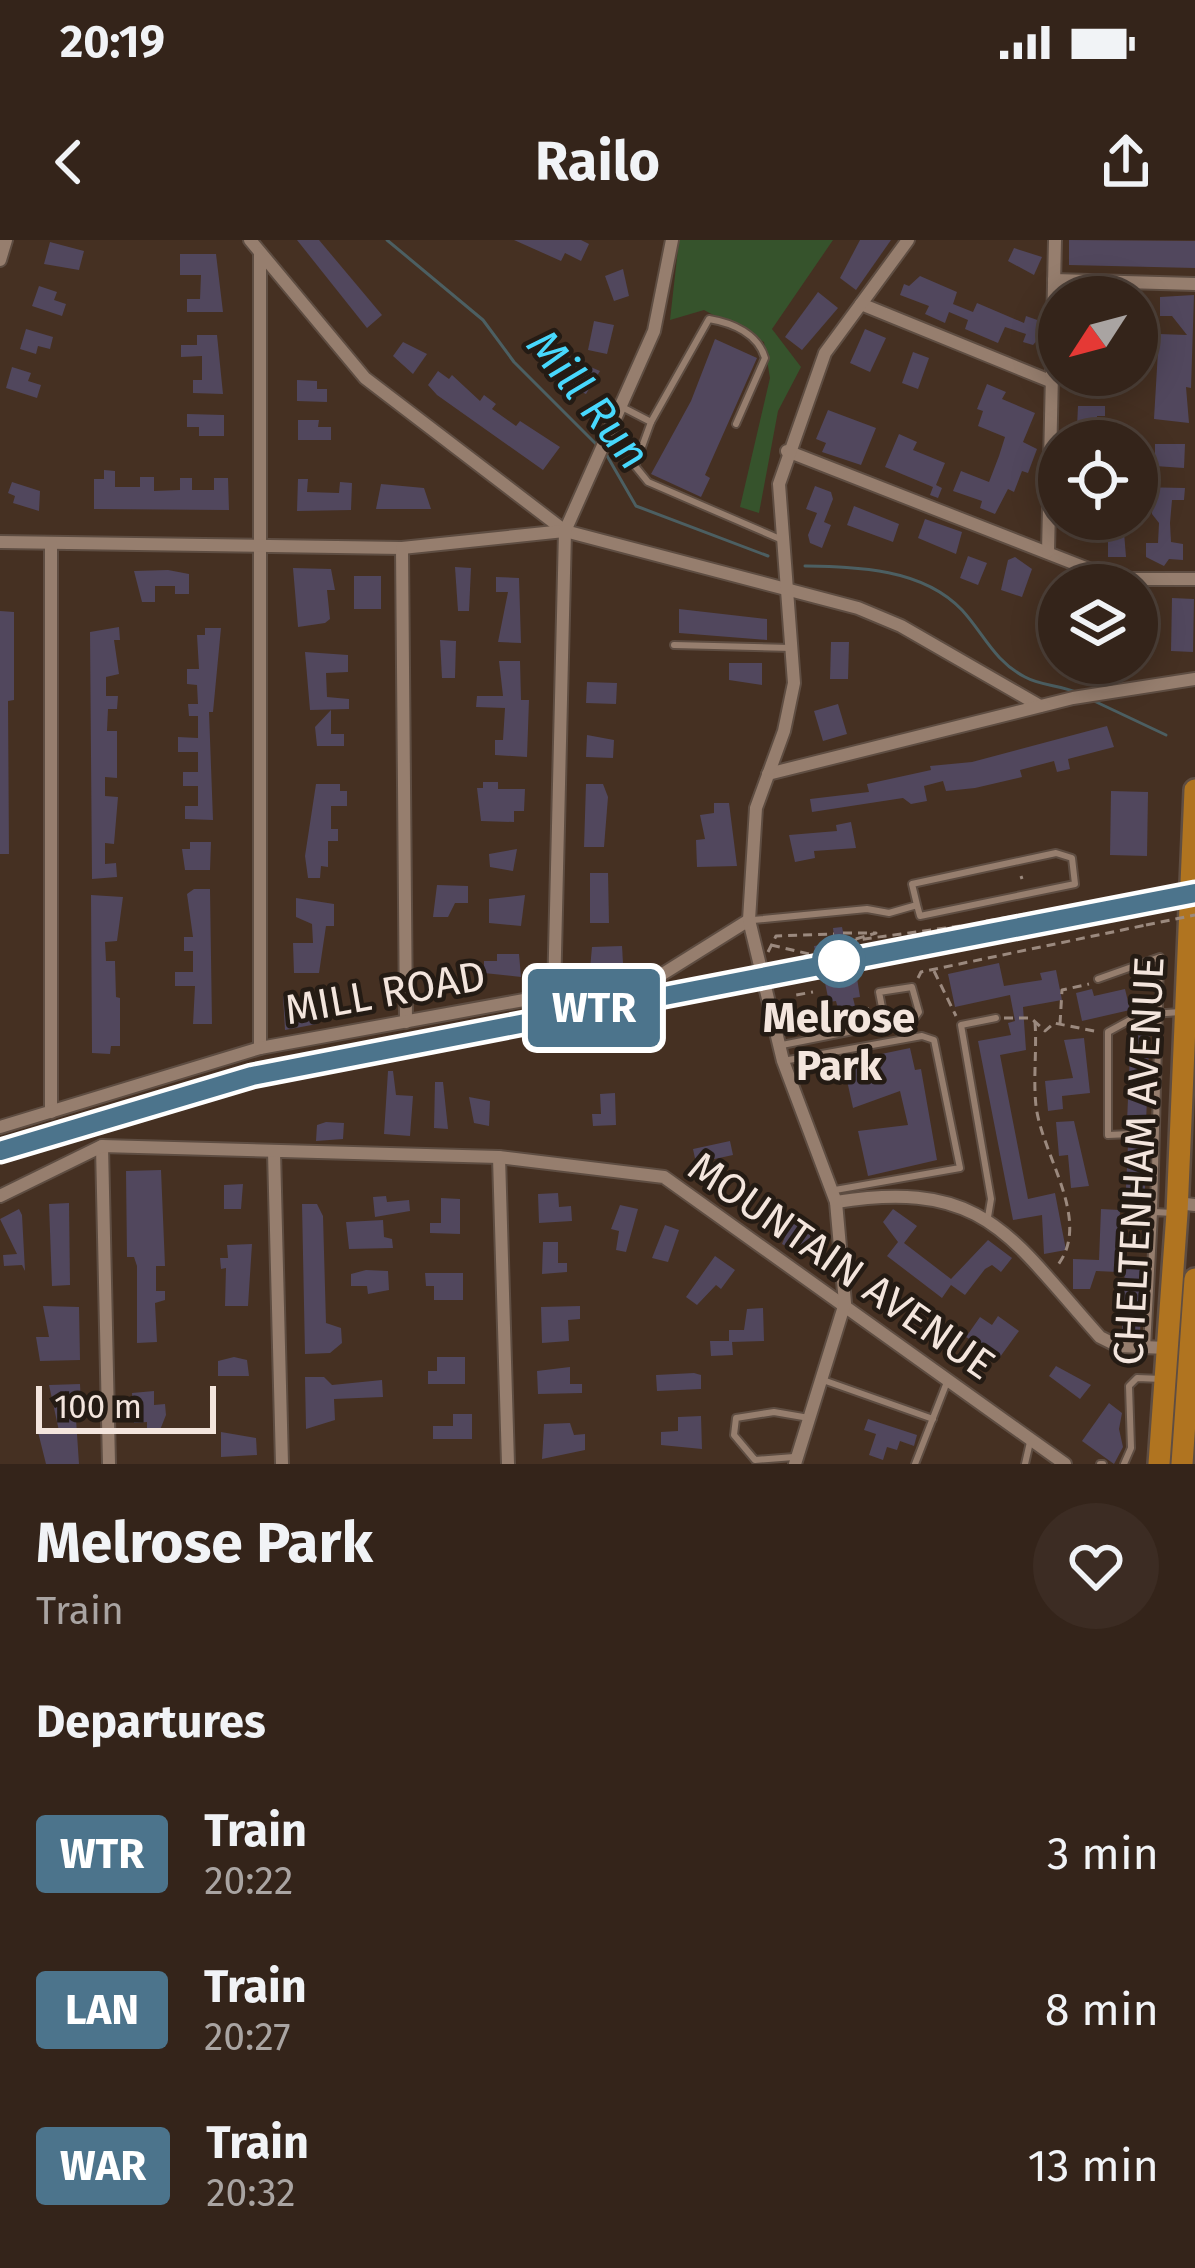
<!DOCTYPE html>
<html lang="en">
<head>
<meta charset="utf-8">
<style>
	:root { --surface:#34241a; --page:#3c2c23; --text:#f1f3f6; --muted:#a9a4a2; --line:#4e4139 }
	body { margin:0; font-family:"Fira Sans",sans-serif; background:var(--page); color:var(--text); height:100vh; display:flex; flex-direction:column; font-size:45px; white-space:nowrap }
	* { box-sizing:border-box; margin:0 }
	p { font-size:39px; color:var(--muted) }
	.icon { flex:none; width:66px; height:66px; fill:none; stroke:currentColor; stroke-width:2; stroke-linecap:round; stroke-linejoin:round }
	.map { position:relative; height:1224px; overflow:hidden }
	.panel { display:flex; flex-direction:column; background:var(--surface); flex:1 }
	.panel>* { flex:none }
	.badge { padding:0 24px; border-radius:9px; font-size:42px; line-height:78px }
	.needle { width:78px; rotate:234deg }
	.tools { position:absolute; left:1038px; top:36px; display:grid; gap:24px }
	.tools a { display:grid; place-items:center; width:120px; height:120px; border-radius:50%; background:var(--surface); box-shadow:0 6px 30px #0003,0 0 0 3px var(--line); font-size:60px }
	.scale { position:absolute; left:36px; bottom:30px; width:180px; box-sizing:border-box; padding-left:12px; border:6px solid #f3e5dd; border-top:0; font-size:33px; line-height:42px; white-space:nowrap; color:#f3e5dd; -webkit-text-stroke:9px #241b14; paint-order:stroke }
	.map>.badge { position:absolute; translate:-50% -50%; box-shadow:0 0 0 6px #fff }
	h2 { padding:0 36px; font-size:45px; line-height:108px }
	.round { display:grid; place-items:center; flex:none; width:126px; height:126px; border-radius:63px; background:var(--page) }
	.headline { display:flex; align-items:center; justify-content:space-between; height:204px; padding:0 36px }
	h1 { font-size:57px; font-weight:700; line-height:90px }
	ul { padding:0; list-style:none }
	li { display:flex; align-items:center; gap:36px; height:156px; padding:0 36px }
	li div { flex:1 }
	li b { display:block; font-size:45px }
	li em { font-style:normal }
	li .badge { min-width:132px; font-weight:700; text-align:center }
	.status { display:flex; justify-content:space-between; align-items:center; height:84px; padding:0 60px; background:var(--surface); direction:ltr }
	.status svg { height:33px; fill:currentColor }
	header { display:flex; justify-content:space-between; align-items:center; height:156px; padding:0 36px; background:var(--surface); font-size:54px; font-weight:700 }
	.map>svg:first-child { display:block }
	.green { fill:#36532c }
	.lines { fill:none; stroke-linecap:round; stroke-linejoin:round }
	.stream { stroke:#4c5f62; stroke-width:3 }
	.building { fill:#51475d }
	.service-casing { stroke:#5e4d42; stroke-width:10 }
	.minor-casing { stroke:#5e4d42; stroke-width:16 }
	.trunk-casing { stroke:#5e4d42; stroke-width:26 }
	.path { stroke:#9b897e; stroke-width:3; stroke-dasharray:9 6; stroke-linecap:butt }
	.service { stroke:#967e6e; stroke-width:6 }
	.minor { stroke:#967e6e; stroke-width:12 }
	.trunk { stroke:#b07420; stroke-width:21 }
	.rail-casing { stroke:#cabab1; stroke-width:8 }
	.rail { stroke:#241b14; stroke-width:3; stroke-dasharray:9; stroke-linecap:butt }
	.path-bridge { stroke:#9b897e; stroke-width:3; stroke-dasharray:9 6; stroke-linecap:butt }
	.line-casing { stroke:#fff; stroke-width:27 }
	.line { stroke:#4c748c; stroke-width:18 }
	.stop-dot { fill:#fff; stroke:#4c748c; stroke-width:6 }
	.labels { text-anchor:middle; stroke-width:9; stroke-linejoin:round; paint-order:stroke }
	.street-label { font-size:42px; fill:#f3e5dd; stroke:#241b14 }
	.stop-label { font-size:42px; font-weight:bold; fill:#f3e5dd; stroke:#241b14 }
	.water-label { font-size:45px; font-style:italic; fill:#48d8fd; stroke:#241b14 }
</style>
</head>
<body>
<div class="status"><b>20:19</b><svg viewBox="0 0 49 12"><path d="M0 12V9h3v3zM5 12V6h3v6zM10 12V3h3v9zM15 12V0h3v12zM26 1h20v11H26zM47 4h2v5h-2z"/></svg></div>
<header><svg class="icon" aria-label="back" viewBox="0 0 24 24"><path d="M15 5l-7 7 7 7"/></svg>Railo<svg class="icon" aria-label="share" viewBox="0 0 24 24"><path d="M12 15V3M7 8l5-5 5 5M5 13v7h14v-7"/></svg></header>
<div class="map">
<svg width="1195" height="1224" viewBox="0 0 1195 1224">
	<rect width="100%" height="100%" fill="#453022"/>
	<path class="green" d="M679,0h154l-61,89 29,38 -23,44 -19,102 -19,-6 30,-129 -6,-36 -60,-32 -34,10z"/>
	<g class="lines">
		<g class="stream">
			<path d="M387,0l96,80 31,42 85,85"/>
			<path d="M606,214l30,52 132,50"/>
			<path d="M805,326c52,1 117,2 157,44 22,24 32,51 63,67 16,9 36,8 53,16"/>
			<path d="M1092,460l74,35"/>
		</g>
	</g>
	<g class="building">
		<path d="M297,0h22l63,75 -15,13z"/>
		<path d="M514,0h67l8,4 -8,17 -16,-8 -4,8z"/>
		<path d="M860,0h31l-35,50 -16,-12z"/>
		<path d="M1069,0l126,1v27l-126,-3z"/>
		<path d="M50,2l34,9 -5,19 -35,-6z"/>
		<path d="M1014,8l28,9 -8,18 -26,-14z"/>
		<path d="M180,14h36l7,58h-36v-13h13l1,-24h-21z"/>
		<path d="M623,29l6,27 -15,5 -9,-25z"/>
		<path d="M920,36l37,16 -4,12 20,8 4,-9 47,20 2,-7 17,6 -4,16 -6,7 -10,-3 3,-8 -21,-7 -7,16 -33,-14 3,-9 -19,-8 -4,11 -20,-9 4,-8 -29,-11 4,-11 5,2z"/>
		<path d="M39,46l18,6 -3,8 12,4 -4,12 -30,-10z"/>
		<path d="M818,52l20,16 -36,42 -17,-13z"/>
		<path d="M1194,55l-3,93 -5,-1 3,36 -35,-4 5,-85 28,1 -15,-19h-12v-19z"/>
		<path d="M594,81l20,4 -7,29 -19,-4z"/>
		<path d="M26,89l27,8 -3,12 -12,-3 -2,8 -16,-5z"/>
		<path d="M865,89l21,9 -16,34 -20,-9z"/>
		<path d="M197,95h20l6,59 -30,-1v-13h9v-24l-21,1v-12h16z"/>
		<path d="M715,99l42,19 -52,117 5,3 -9,19 -50,-23 40,-73z"/>
		<path d="M403,102l24,12 -14,20 -20,-18z"/>
		<path d="M913,112l16,6 -11,31 -16,-6z"/>
		<path d="M581,123l19,8 -14,23 -16,-7z"/>
		<path d="M12,127l19,6 -3,8 13,4 -4,13 -31,-10z"/>
		<path d="M438,131l11,8 3,-4 28,26 4,-6 12,9 -4,5 24,17 4,-5 40,26 -17,23 -106,-75 -9,-10z"/>
		<path d="M297,140l20,1v8h10v13l-30,-1z"/>
		<path d="M987,144l19,8 -4,7 33,14 -12,29 14,7 -9,24 -6,-2 -8,21 -6,-3 -13,25 -15,-6 2,-7 -29,-10 8,-20 28,11 10,-26 6,-19 -27,-11 5,-15 -6,-2z"/>
		<path d="M1078,166h27v10h-8v12l-20,-1z"/>
		<path d="M828,170l48,18 -15,37 -39,-13 4,-9 -10,-4z"/>
		<path d="M187,174l37,1v21h-25v-9h-12z"/>
		<path d="M298,180h21l-1,7h13v13h-33z"/>
		<path d="M899,194l18,8 -4,8 32,13 -9,22 6,3 -4,10 -8,-3 3,-8 -48,-20z"/>
		<path d="M1155,204h30l-1,24 -29,-2z"/>
		<path d="M104,230l11,1v16h25v-10h14v14l26,-1v-12h12v12h22v-12h14l1,32 -135,-1v-30h10z"/>
		<path d="M298,239h10l-1,13 32,1 1,-11 12,1 -1,27 -54,1z"/>
		<path d="M12,242l28,9 -1,20 -26,-8 2,-7 -7,-3z"/>
		<path d="M381,244l43,4 7,21h-55z"/>
		<path d="M815,246l16,6 2,7 -9,23 7,3 -9,23 -12,-5 -2,-8 9,-22 -11,-4z"/>
		<path d="M1137,247l48,1 -1,12h-12l-2,23 1,19 12,2v16l-14,-1 -5,7 -18,-9v-14h12l1,-20 -7,-9 1,-18h-16z"/>
		<path d="M854,266l45,18 -6,18 -46,-17z"/>
		<path d="M925,279l37,13 -6,22 -38,-16z"/>
		<path d="M1108,280h15l3,37h-18z"/>
		<path d="M968,316l19,7 -9,22 -18,-7z"/>
		<path d="M1015,317l17,12 -10,28 -21,-7 7,-30z"/>
		<path d="M455,327l16,1 -2,43h-11z"/>
		<path d="M293,328l38,1 4,21h-8l3,29 -5,4 -27,4z"/>
		<path d="M168,330l21,4v20h-14v-8h-20v16h-13l-8,-31z"/>
		<rect x="354" y="336" width="27" height="33"/>
		<path d="M496,337l23,1 2,65 -23,-1 10,-50h-12z"/>
		<path d="M1172,358l22,1 -1,53 -22,-1z"/>
		<path d="M679,369l88,10v21l-88,-7z"/>
		<path d="M0,371l14,1v88l-6,1 1,153h-9z"/>
		<path d="M119,387l1,13h-6l5,34 -13,3v19h12l-1,13h-9l-1,22h10v47l-12,-1v19l13,1 -4,47 -9,-1v21l11,-1 1,14 -25,2 -2,-247z"/>
		<path d="M205,388h16l-8,84h-4l4,108 -28,-1v-13h13v-20h-15v-14h15v-20h-20v-15l20,1v-22h-9l-1,-12h10l-1,-19 -10,-1v-15h12l-2,-34h8z"/>
		<path d="M440,400l16,1 -1,37h-13z"/>
		<path d="M831,402h18l-1,37h-18z"/>
		<path d="M305,412l43,3v17l-22,1 1,24 22,2v10l-39,1z"/>
		<path d="M499,421h21l1,39h8l-2,57 -32,-2v-15h8l2,-32 -29,-1 1,-11h26z"/>
		<path d="M729,423h33v22l-33,-5z"/>
		<path d="M587,442l30,1 -1,21 -30,-1z"/>
		<path d="M838,464l9,30 -24,7 -9,-30z"/>
		<path d="M331,470v24h13v12h-27l-2,-19z"/>
		<path d="M1107,486l7,21 -46,12 2,10 -13,3 -3,-11 -34,9 2,7 -47,11 -29,3 -3,-10 -19,5 3,15 -16,3 -8,-6 -91,14 -2,-13 59,-7 -2,-8 64,-14 -1,-4 42,-4z"/>
		<path d="M587,495l27,5 -1,18 -27,-1z"/>
		<path d="M483,542h15v7h27l-1,22h-10v11l-33,-1 -4,-33h6z"/>
		<path d="M316,544h24v7h7v15h-16v23h7v12h-10v26l-7,-1 -1,12h-12l-3,-22z"/>
		<path d="M586,544h17l5,13 -4,50h-20z"/>
		<path d="M1111,551l37,1 -1,64 -37,-1z"/>
		<path d="M714,563h15l8,63 -40,1 -1,-27 9,-1 -5,-24 14,-2z"/>
		<path d="M851,582l5,26 -42,3 1,7 -20,4 -6,-27 48,-4 -1,-6z"/>
		<path d="M190,602h21l-1,28h-25l-3,-21h8z"/>
		<path d="M517,609l-4,22 -23,-4 -1,-13z"/>
		<path d="M590,633h18l1,50h-19z"/>
		<path d="M437,645l31,1v17h-13l-7,14h-15z"/>
		<path d="M194,649h16l2,135h-19l2,-38h-20v-14h18v-21h-9v-14h9l-6,-43z"/>
		<path d="M91,655l32,2 -6,44 -12,1 1,19h9l1,36 4,1v48h-9l-1,8 -18,-1z"/>
		<path d="M525,655l-4,31 -32,-3v-24z"/>
		<path d="M296,658l38,6v22h-8l-7,47h-25l-1,-30h20l-1,-19 -16,-7z"/>
		<path d="M842,687l6,29 -31,6 -3,-16 21,-3 -2,-15z"/>
		<path d="M622,706l1,17 -33,6 2,-22z"/>
		<path d="M497,714h22l2,23 -37,-4v-12h13z"/>
		<path d="M999,723l5,23 38,-6 -2,-7 16,-3 6,30 -39,7 3,43 -26,5 28,144 27,-6 11,57 -22,4 -2,-39 -29,5 -35,-179 33,-6 -3,-12 7,-2 -5,-26 -55,12 -7,-33z"/>
		<path d="M857,738l3,19 -7,1 2,8 -17,3 -2,-8 -7,1 -4,-19z"/>
		<path d="M1092,749l2,7 31,-7 5,21 -48,11 -6,-28z"/>
		<path d="M283,756h10l1,10 22,-1 1,19 -32,6z"/>
		<path d="M1141,782h9l-4,101 -19,-1 4,-94z"/>
		<path d="M1084,798l6,55 -28,3 1,13 -15,2 -3,-30 28,-3 -9,-38z"/>
		<path d="M910,808l5,22 6,-1 16,91 -69,16 -10,-45 50,-6 -8,-34 -47,17 -10,-46z"/>
		<path d="M388,831h5l3,24 17,1 -3,40 -26,-2z"/>
		<path d="M435,842h8l5,47 -14,-1z"/>
		<path d="M615,853l1,32 -23,1 -1,-12h9l-1,-20z"/>
		<path d="M469,857l21,4 -1,25 -15,-3z"/>
		<path d="M1074,881l15,65 -18,2 -3,-33 -9,1 -3,-34z"/>
		<path d="M326,882l18,1 -1,16 -27,2 1,-16z"/>
		<path d="M730,901l3,14 -37,8 -3,-14z"/>
		<path d="M1128,904l19,1 -3,66 -19,-1z"/>
		<path d="M161,930l4,96h-9v25h9v9l-10,3 2,39 -20,1v-77l-3,-9h-7l-1,-86z"/>
		<path d="M243,944l-2,25h-17v-24z"/>
		<path d="M558,953l1,14 12,-1 1,15 -33,2 -1,-29z"/>
		<path d="M386,956l1,6 22,-2 1,11 -35,6 -2,-20z"/>
		<path d="M441,958l19,1v35l-30,-1v-10h11z"/>
		<path d="M69,963l1,82 -18,1 -3,-82z"/>
		<path d="M302,964h15l6,12 3,107 15,5 1,15 -12,10 -25,1z"/>
		<path d="M620,965l18,4 -12,43 -10,-2 3,-19 -8,-2z"/>
		<path d="M19,969l3,6 3,56 -3,-6 -18,1 -1,-11 14,-1 -17,-35z"/>
		<path d="M893,969l24,17 -13,17 47,36 37,-39 24,18 -11,14 -9,-7 -7,4 -20,26 -14,-10 -9,13 -55,-42 11,-14 -15,-20z"/>
		<path d="M1101,969l19,1 -2,62 -22,-1 -6,18h-17v-30l26,1z"/>
		<path d="M794,975l12,3 -4,12 8,2v15l-8,7 -20,-10z"/>
		<path d="M383,980l1,17 8,2 1,9 -44,1 -3,-27z"/>
		<path d="M665,985l14,5 -11,32 -16,-4z"/>
		<path d="M543,1002h15v21h9v9l-25,2z"/>
		<path d="M252,1004l-4,62h-23l1,-38 -5,1 -1,-11h8l-1,-13z"/>
		<path d="M715,1016l20,14 -14,19 -5,-4 -19,20 -11,-8z"/>
		<path d="M1125,1025h19l-4,67 -18,-1z"/>
		<path d="M366,1030l22,1 1,19 -21,4 -1,-8h-16v-12z"/>
		<path d="M425,1033h38v27h-29v-14h-8z"/>
		<path d="M43,1066l36,1 1,53 -40,1 -4,-24h13z"/>
		<path d="M580,1066v13l-12,1 1,21 -27,2 -1,-36z"/>
		<path d="M763,1068l1,33 -32,1 1,13 -22,1 -1,-15h19v-11h15l3,-21z"/>
		<path d="M998,1076l21,15 -19,26 -34,-20 14,-20 12,8z"/>
		<path d="M234,1117l13,3 2,16h-31v-15z"/>
		<path d="M437,1117h28v27h-37v-13h9z"/>
		<path d="M1056,1126l35,19 -11,14 -31,-23z"/>
		<path d="M570,1127v17h12v9l-44,1 -1,-23z"/>
		<path d="M694,1133l7,2v14l-44,2 -1,-16z"/>
		<path d="M305,1137h19l8,8 50,-5 1,17 -49,2 1,21 -29,9z"/>
		<path d="M80,1144l1,20h-6l4,60h-33l-8,-32 21,-1 -10,-46z"/>
		<path d="M154,1151v14l11,-1 1,11 -6,15 -13,1v-9l-13,1 -2,-30z"/>
		<path d="M1109,1163l13,10 -3,16 4,18 -9,17 -32,-23z"/>
		<path d="M453,1174h19v25h-39v-13h20z"/>
		<path d="M701,1176l1,33 -41,-4v-13l17,-1v-14z"/>
		<path d="M868,1179l49,16 -3,11 -14,-5 -3,9 -10,-3 -4,13 -14,-5 7,-21 -12,-4z"/>
		<path d="M570,1183l4,12 11,-1v16l-43,9 2,-35z"/>
		<path d="M221,1192l35,6 1,17 -36,2z"/>
	</g>
	<g class="lines">
		<defs>
			<g id="service">
				<path d="M622,167l29,15"/>
				<path d="M736,184l29,-66c-7,-24 -32,-35 -56,-39l-58,103 -16,44 13,16 132,57"/>
				<path d="M674,405l117,3"/>
				<path d="M753,680l114,-11 22,4 28,-8 -5,-21 144,-31 16,5 3,26 -155,32 -3,-11"/>
				<path d="M1098,739l62,-22 -6,255"/>
				<path d="M782,805l132,-26 5,-7 -7,-25 -33,5 6,31"/>
				<path d="M783,821l139,-25 12,4 26,128 -125,22"/>
				<path d="M1153,893l-45,2v-103l31,-17 41,-3"/>
				<path d="M988,977l3,-18 -30,-174 35,-7"/>
				<path d="M1147,1108l7,-136 19,1"/>
				<path d="M823,1140l110,39"/>
				<path d="M794,1217l-39,3 -21,-25 2,-17 38,-6 35,6"/>
				<path d="M915,1224l32,-82"/>
				<path d="M1025,1224l5,-22"/>
				<path d="M1100,1224h3"/>
				<path d="M1124,1224l7,-16 -2,-62 8,-8 25,1"/>
			</g>
			<g id="minor">
				<path d="M250,0l115,138 200,153 293,77 43,18 139,80"/>
				<path d="M260,13v795"/>
				<path d="M0,20l6,-20"/>
				<path d="M1054,40l141,4"/>
				<path d="M861,64l189,77"/>
				<path d="M787,211l327,128h81"/>
				<path d="M0,302l402,6 162,-17"/>
				<path d="M51,303v569"/>
				<path d="M402,308l4,474"/>
				<path d="M1048,312l7,-312"/>
				<path d="M768,534l305,-76 122,-19"/>
				<path d="M554,755l11,-464 89,-200 18,-91"/>
				<path d="M0,887l260,-79 401,-73 88,-55"/>
				<path d="M102,906l7,318"/>
				<path d="M274,912l8,312"/>
				<path d="M499,917l9,307"/>
				<path d="M0,956l102,-50 397,11 165,20 401,287"/>
				<path d="M836,962c149,-24 174,35 264,135l18,9 49,2"/>
				<path d="M1177,963l18,2"/>
				<path d="M795,1224l50,-161 -9,-101 -53,-141 -34,-141 7,-112 28,-77 10,-48 -15,-199 46,-131 83,-113"/>
			</g>
			<g id="trunk">
				<path d="M1159,1224l18,-251 18,-423"/>
				<path d="M1182,1224l13,-185"/>
			</g>
		</defs>
		<use href="#service" class="service-casing"/>
		<use href="#minor" class="minor-casing"/>
		<use href="#trunk" class="trunk-casing"/>
		<g class="path">
			<path d="M1021,636l1,3"/>
			<path d="M986,681l173,-30"/>
			<path d="M843,693h33l-27,8 111,-15"/>
			<path d="M771,705l38,9"/>
			<path d="M768,712l8,-16 58,-2"/>
			<path d="M934,731l22,45"/>
			<path d="M918,738l3,-6 225,-47"/>
			<path d="M1004,778h27l14,13 9,-8 45,9"/>
			<path d="M1035,782c2,28 -2,56 1,84 6,50 57,115 21,160"/>
			<path d="M786,783l10,-28 17,-3"/>
			<path d="M1060,784l2,-34 27,-6"/>
			<path d="M788,788l22,-1 64,-20"/>
		</g>
		<use href="#service" class="service"/>
		<use href="#minor" class="minor"/>
		<use href="#trunk" class="trunk"/>
		<defs>
			<path id="rail" d="M0,910l252,-74 943,-183"/>
		</defs>
		<use href="#rail" class="rail-casing"/>
		<use href="#rail" class="rail"/>
		<g class="path-bridge">
			<path d="M1159,651l36,-7"/>
			<path d="M1146,685l49,-10"/>
		</g>
	</g>
	<g class="lines">
		<defs>
			<path id="line" d="M0,911l252,-75 943,-183"/>
		</defs>
		<use href="#line" class="line-casing"/>
		<use href="#line" class="line"/>
	</g>
	<circle class="stop-dot" cx="839" cy="721" r="24"/>
	<g class="labels">
		<g class="street-label">
			<text transform="translate(385 752) rotate(-10)" y="15">MILL ROAD</text>
			<text transform="translate(1138 921) rotate(-87)" y="15">CHELTENHAM AVENUE</text>
			<text transform="translate(842 1025) rotate(35)" y="15">MOUNTAIN AVENUE</text>
		</g>
		<g class="stop-label">
			<text x="839" y="792">Melrose<tspan x="839" dy="48">Park</tspan></text>
		</g>
		<g class="water-label">
			<text transform="translate(589 159) rotate(51)" y="16">Mill Run</text>
		</g>
	</g>
</svg>
<div class="tools">
<a><svg class="needle" viewBox="-14 -14 28 28"><path d="M0-13l5 13h-10z" fill="#e53935"/><path d="M0 13l5-13h-10z" fill="#a9a4a2"/></svg></a>
<a><svg class="icon" aria-label="locate" viewBox="0 0 24 24"><circle cx="12" cy="12" r="6"/><path d="M12 2v4M12 18v4M2 12h4M18 12h4"/></svg></a>
<a><svg class="icon" aria-label="layers" viewBox="0 0 24 24"><path d="M12 4l9 5-9 5-9-5zM3 14l9 5 9-5"/></svg></a>
</div>
<div class="scale">100 m</div>
<b class="badge" style="left:594px;top:768px;background:#4c748c;color:#fff">WTR</b>
</div>
<section class="panel">
<div class="headline"><div><h1>Melrose Park</h1><p>Train</p></div><a class="round"><svg class="icon" aria-label="heart" viewBox="0 0 24 24"><path d="M12 20l-8-8c-3-5 5-10 8-4 3-6 11-1 8 4z"/></svg></a></div>
<h2>Departures</h2>
<ul>
<li><span class="badge" style="background:#4c748c;color:#fff">WTR</span><div><b>Train</b><p>20:22</p></div><em>3 min</em></li>
<li><span class="badge" style="background:#4c748c;color:#fff">LAN</span><div><b>Train</b><p>20:27</p></div><em>8 min</em></li>
<li><span class="badge" style="background:#4c748c;color:#fff">WAR</span><div><b>Train</b><p>20:32</p></div><em>13 min</em></li>
</ul>
</section>
</body>
</html>
